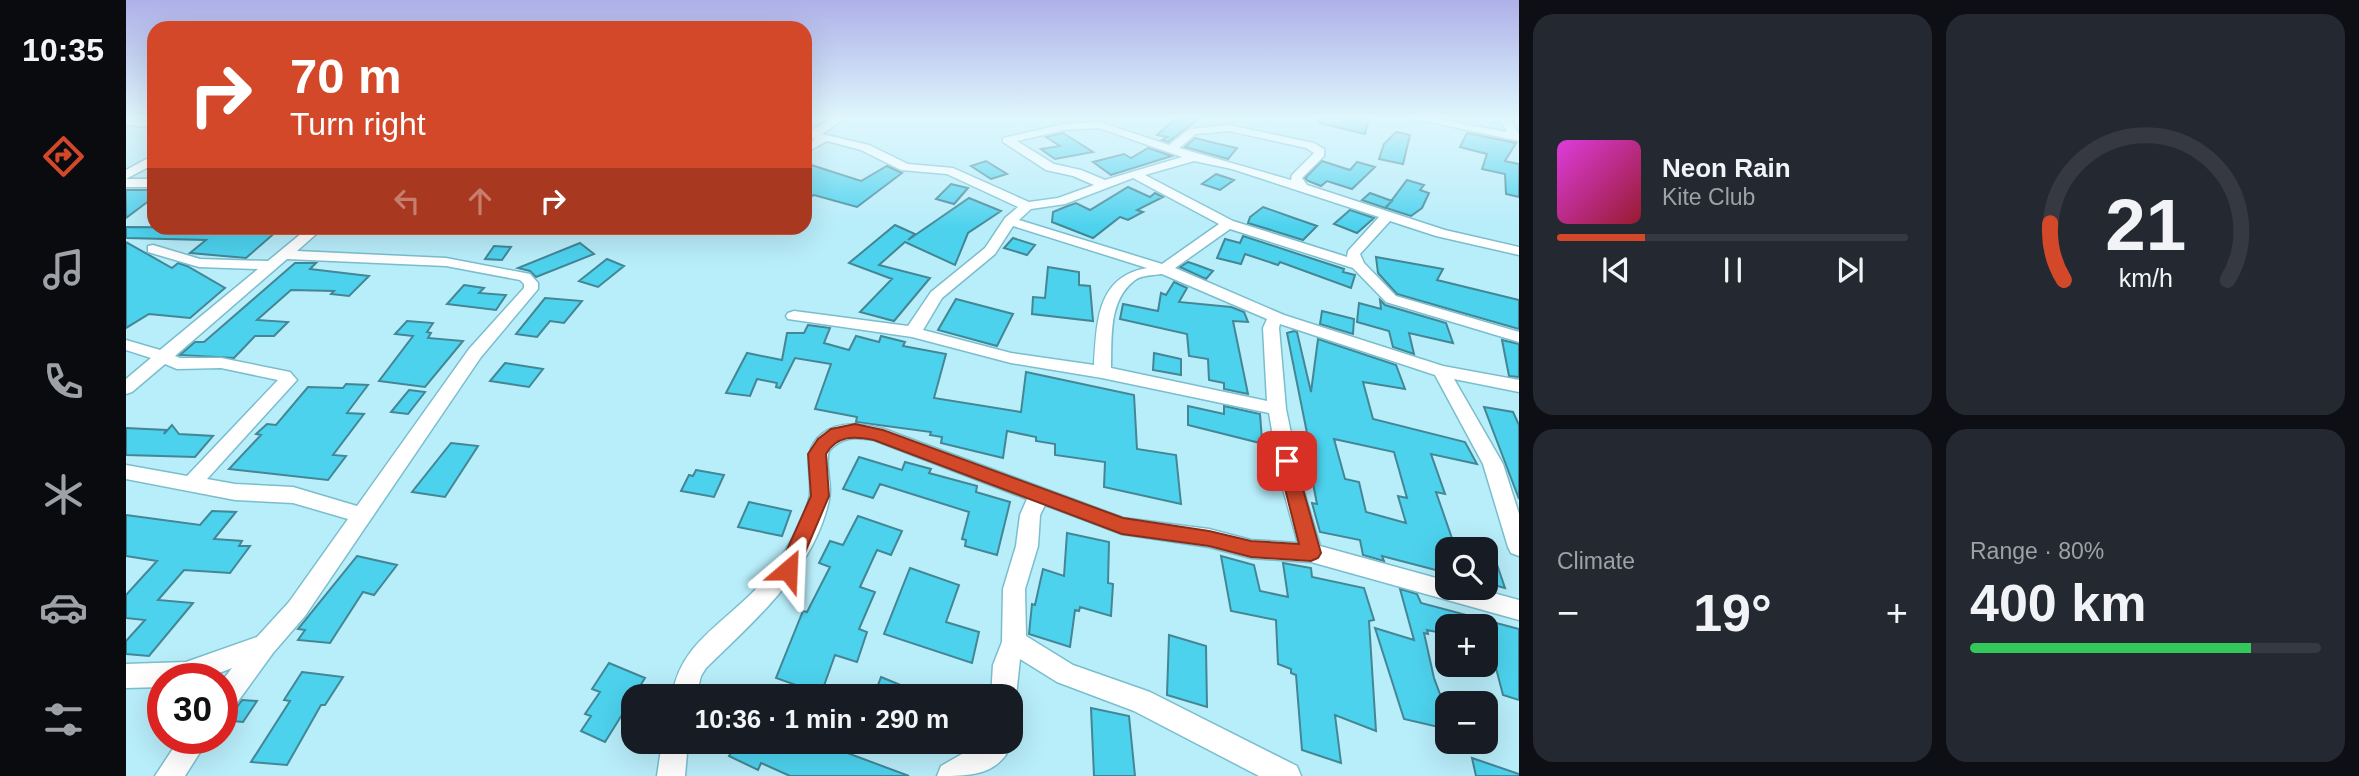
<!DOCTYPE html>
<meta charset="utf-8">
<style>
body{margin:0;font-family:Arial,sans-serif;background:#242831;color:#f1f3f6;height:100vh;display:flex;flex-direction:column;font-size:26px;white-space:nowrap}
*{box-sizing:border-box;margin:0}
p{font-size:23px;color:#9ea1a6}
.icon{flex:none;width:38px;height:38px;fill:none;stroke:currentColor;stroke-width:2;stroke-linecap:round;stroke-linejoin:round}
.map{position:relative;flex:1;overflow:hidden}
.panel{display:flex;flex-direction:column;gap:14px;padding:14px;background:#0d0f14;width:840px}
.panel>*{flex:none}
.top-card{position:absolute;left:21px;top:21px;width:665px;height:214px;border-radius:21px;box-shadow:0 7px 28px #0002;background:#d24829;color:#fff;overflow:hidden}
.fabs{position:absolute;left:1309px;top:537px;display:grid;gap:14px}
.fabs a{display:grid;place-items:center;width:63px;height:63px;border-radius:14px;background:#171b24;box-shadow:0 7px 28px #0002;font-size:35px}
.speed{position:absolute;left:21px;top:663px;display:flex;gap:14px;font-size:35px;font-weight:700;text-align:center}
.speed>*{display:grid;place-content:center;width:91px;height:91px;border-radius:50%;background:#171b24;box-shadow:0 7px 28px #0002;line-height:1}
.speed .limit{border:10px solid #d22;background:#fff;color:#111}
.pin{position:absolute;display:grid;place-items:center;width:60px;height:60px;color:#fff;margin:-30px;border-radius:14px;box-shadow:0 4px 10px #0006}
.me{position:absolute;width:77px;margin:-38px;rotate:26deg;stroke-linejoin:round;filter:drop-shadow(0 0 5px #0008)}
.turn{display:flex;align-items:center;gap:24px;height:147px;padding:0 28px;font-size:32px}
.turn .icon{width:91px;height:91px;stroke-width:2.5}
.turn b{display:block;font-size:49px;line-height:60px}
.lanes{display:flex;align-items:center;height:66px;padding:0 28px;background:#0003;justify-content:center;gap:35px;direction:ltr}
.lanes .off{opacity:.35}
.big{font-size:52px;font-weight:700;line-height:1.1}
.panel .widget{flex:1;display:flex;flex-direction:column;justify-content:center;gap:10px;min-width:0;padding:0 24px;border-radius:21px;background:#242831}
.panel .dial{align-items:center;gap:0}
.dial svg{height:182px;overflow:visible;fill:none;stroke:#363941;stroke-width:7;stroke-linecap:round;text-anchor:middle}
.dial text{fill:#f1f3f6;stroke:none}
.song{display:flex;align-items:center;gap:21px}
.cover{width:84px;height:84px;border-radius:10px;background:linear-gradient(135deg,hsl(300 70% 55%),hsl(350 70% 35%))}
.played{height:7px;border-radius:4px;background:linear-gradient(90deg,#d24829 25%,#363941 25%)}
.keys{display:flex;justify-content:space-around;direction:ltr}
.heat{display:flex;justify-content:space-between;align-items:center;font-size:38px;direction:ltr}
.charge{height:10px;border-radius:5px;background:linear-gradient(90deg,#34c759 80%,#363941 0)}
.panel .tiles{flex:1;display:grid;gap:14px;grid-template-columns:repeat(2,1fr)}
.trip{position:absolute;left:495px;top:684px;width:402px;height:70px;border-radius:21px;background:#171b24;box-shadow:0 7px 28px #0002;font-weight:700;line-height:70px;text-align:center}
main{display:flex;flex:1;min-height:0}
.menu{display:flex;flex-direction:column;width:126px;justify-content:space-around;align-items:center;background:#090b0e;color:#9ea1a6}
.menu .icon{width:49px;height:49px}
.menu .on{color:#d24829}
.menu b{font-size:32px;color:#f1f3f6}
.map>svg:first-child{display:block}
.building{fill:#4dd2ee;stroke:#438695;stroke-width:2;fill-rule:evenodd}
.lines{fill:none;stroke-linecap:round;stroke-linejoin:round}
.minor-casing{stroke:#7abece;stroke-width:3}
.minor{fill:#fff;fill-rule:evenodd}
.route{fill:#d24829;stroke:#882f1b;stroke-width:2}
</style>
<main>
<nav class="menu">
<b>10:35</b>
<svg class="icon on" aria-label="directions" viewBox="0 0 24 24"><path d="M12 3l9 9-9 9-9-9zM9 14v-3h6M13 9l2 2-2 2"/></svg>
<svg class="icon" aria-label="music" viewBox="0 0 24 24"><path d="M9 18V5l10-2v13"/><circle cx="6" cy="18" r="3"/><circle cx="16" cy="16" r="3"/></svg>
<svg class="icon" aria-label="phone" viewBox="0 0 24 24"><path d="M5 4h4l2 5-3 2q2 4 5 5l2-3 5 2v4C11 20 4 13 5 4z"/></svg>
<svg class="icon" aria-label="climate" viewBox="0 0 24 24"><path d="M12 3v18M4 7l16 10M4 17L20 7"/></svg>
<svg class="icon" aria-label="car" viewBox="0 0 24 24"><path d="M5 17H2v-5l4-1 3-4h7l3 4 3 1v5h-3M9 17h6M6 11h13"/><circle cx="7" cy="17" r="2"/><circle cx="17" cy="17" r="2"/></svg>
<svg class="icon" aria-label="filters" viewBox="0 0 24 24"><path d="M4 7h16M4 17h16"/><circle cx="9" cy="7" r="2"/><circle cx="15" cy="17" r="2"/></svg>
</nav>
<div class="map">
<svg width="1393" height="776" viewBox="0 0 1393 776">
<rect width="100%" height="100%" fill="#b8edfa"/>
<path class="building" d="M1050,118H1074L1042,142L1036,140L1041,137L1031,135Z
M1194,118H1243L1239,134L1193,123Z
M1270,132L1284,135L1277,164L1253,159L1258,144Z
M937,133L967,152L929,159L915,149L934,146L920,137Z
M1341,133L1390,143L1379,161L1393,164V197L1380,194L1379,174L1356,169L1361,154L1334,147Z
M1069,138L1093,144L1111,148L1102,159L1059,147Z
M1022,148L1046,156L985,175L967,162L998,154L1005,158Z
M860,161L881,174L865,179L845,166Z
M1196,161L1224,170L1231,162L1249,167L1226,189L1201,181L1195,186L1182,181L1179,178Z
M679,163L735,181L761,166L776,173L731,207L688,195L679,199Z
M1090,174L1108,180L1094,190L1076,184Z
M1281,180L1298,185L1294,190L1303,193L1296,208L1285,216L1260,208Z
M825,184L842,188L828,204L810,199Z
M1002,187L1024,197L1029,193L1037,197L1011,210L1017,212L1002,220L994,217L967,238L926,222L927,212L939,207L950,203L964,210Z
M0,190H28V197L0,218Z
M1244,193L1266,201L1259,208L1236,200Z
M843,198L875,211L842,233L829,265L779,242L753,265L804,278L768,321L734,312L766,279L723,263L769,225L789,234L782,240Z
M1137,207L1168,218L1191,226L1177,240L1122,223L1124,217Z
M1224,210L1248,218L1231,233L1208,224Z
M0,227L114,228L111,230L151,231L120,258L64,253L80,240L0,238Z
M1117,236L1218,269L1217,272L1229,275L1225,288L1154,262L1152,265L1119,254L1115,264L1091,258L1099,239L1114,243Z
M887,238L909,245L901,255L878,248Z
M0,242L46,268L52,263L61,266L99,288L64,318L23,314L0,328Z
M454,243L468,254L410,277L404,271L392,268Z
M368,246L385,247L376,260L359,259Z
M1250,257L1317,269L1311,280L1393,300V329L1271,294L1252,273Z
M481,259L498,266L472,287L453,281Z
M1062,262L1071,265L1087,271L1080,279L1054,267Z
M169,263H190L184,269L243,276L223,296L205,294L208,291L165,290L131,320L162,322L148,336H129L108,358L54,355L69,342H78Z
M922,267L953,272V285L964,286L967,321L906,314L907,297L919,298Z
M1048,282L1061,288L1053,302L1105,307L1118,312L1122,322L1107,321L1122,394L1098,389V383L1083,380L1082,359L1063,356L1061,334L994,319L997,304L1032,311L1035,293L1040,295Z
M338,285L358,288L353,293L380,295L370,310L321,304Z
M419,298L456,301L438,323L424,321L411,337L390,334Z
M830,299L887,314L871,346L812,330Z
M1254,300L1259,305L1320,323L1327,343L1283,333L1288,354L1267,347L1263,331L1231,322L1233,303L1255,309Z
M1196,311L1228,319L1227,334L1194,324Z
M281,321L307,323L301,332L305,333L302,338L337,341L299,387L253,381L287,336L269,334Z
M682,325L704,328L698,343L723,350L730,336L753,342L755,336L779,342L777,346L820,354L808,398L895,412L900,372L1008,395L1011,449L1050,455L1055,504L978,487L979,462L929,455V444L910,441V437L881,431L877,458L815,443L816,437L804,435L805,432L730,422L731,417L689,409L705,364L669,358L654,388L650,387L651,383L631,379L624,396L600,393L621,353L656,360L661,333H678Z
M1168,331L1171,332L1185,392L1192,339L1270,365L1279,389L1237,382L1247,419L1339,442L1351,464L1305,454L1319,494L1310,492L1330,550H1321V573L1256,556L1258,561L1237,555L1234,540L1194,532L1186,503L1191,504L1179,442L1183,443L1161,333ZM1208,439L1268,452L1281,498L1272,496L1280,523L1240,512L1233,482L1219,479Z
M1376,340L1393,344V377L1383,376Z
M1028,353L1055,359V375L1027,370Z
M379,363L417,369L403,387L364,381Z
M220,384L242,385L221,413L238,414L207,455L220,456L202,480L103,469L135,435L130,434L141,424L150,425L182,387L217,388Z
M283,390L299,392L282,414L265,412Z
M1062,406L1098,414V406L1134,414L1136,440L1134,443L1062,425Z
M1358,407L1387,412L1393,425V499Z
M46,425L53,434L87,436L69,457L0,455V428L40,430L38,434Z
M325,443L352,446L319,497L286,492Z
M733,457L776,470L779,462L805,469L803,473L851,486L850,492L884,502L871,555L839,546L840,540L836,539L843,512L754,484L747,498L717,489Z
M570,470L598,475L588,497L555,491L563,475L567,476Z
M623,502L665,511L656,536L612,527Z
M86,511L110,512L88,539L116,541L113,546H124L104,573L58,570L32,600L67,603L23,656L0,654V641L19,620L0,618V595L31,561L0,556V515L74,525Z
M732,516L776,531L765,555L751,550L734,587L749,592L733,629L741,632L731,662L709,655L695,694L650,678L677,611L681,612L704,567L693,563L704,541L717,545Z
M941,533L983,542L982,583L987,584L985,616L954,607L953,611L949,610L944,647L903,634L906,604L909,605L917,569L938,576Z
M1362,538L1379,588L1360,583Z
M231,556L271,565L248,595L237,592L204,643L172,640L179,630L172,629Z
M1095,556L1128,565L1134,591L1162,597L1157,563L1185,568L1186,577L1238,588L1248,620L1243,621L1250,731L1209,715L1215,763L1176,750L1170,675L1165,673V669L1152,664L1150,620L1105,611Z
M784,568L833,585L820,622L853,632L846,663L758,634Z
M1274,589L1291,594L1295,603L1393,629V700L1377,695L1365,649L1360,648V626H1321V634L1301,630L1302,634L1298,633L1308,678L1321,713V729L1278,719L1249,628L1288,640Z
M1043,635L1080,646L1081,707L1041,695Z
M483,663L519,678L479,742L455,731L465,716L459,714L474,692L466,689Z
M176,672L217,677L199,705H195L161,765L125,762L164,701L158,700Z
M755,677L801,696H748Z
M116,700L131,701L117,722L96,720V716L107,713Z
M965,708L1003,716L1009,776H968Z
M611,742H692L783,776H664L635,763L632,770L603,756Z
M1346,758L1393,774L1392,776H1350Z"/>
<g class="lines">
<g class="minor-casing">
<path id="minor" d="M707,118H720L696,134L743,145L782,164L827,168L903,202L932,198L968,185L947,176L920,170L877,142V138L938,124L974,122L1043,145L1063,129L1103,125L1188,143L1198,149V156L1176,178L1181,185L1319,230L1393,247V255L1310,236L1264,221L1234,254L1238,263L1270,296L1393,332V342L1260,302L1227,268L1104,229L1049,268L1158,315L1317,366L1393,380V392L1328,379L1377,464L1393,514V556L1385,553L1382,547L1357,464L1309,375L1154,324L1153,328L1160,409L1175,482L1194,546L1321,581V588H1349L1393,600V620L1185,562L1125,558L1083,547L996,534L919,505L914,515L912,546L899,589L900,636L947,665L1024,692L1171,766L1175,776H1133L1008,711L931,682L894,659L890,696L886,705V696H865L867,665L876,642L877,589L890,546L894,515L901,499L748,440C729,437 716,436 703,451C698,467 707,483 703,500C688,570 629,620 580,668L575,676L570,696H546C554,645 594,626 629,590C649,569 664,546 676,519C679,511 683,503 684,494C686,472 675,451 696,434C713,420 738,424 758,429L997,518L1083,529L1125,540L1172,543L1155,482L1143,413L976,378L885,363L786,337L662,319L660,316L662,313L668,311L782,326L805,292L859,248L879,218L892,207L821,174L775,170L735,150L701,141L679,153V145L689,139L679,136V130L684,131ZM973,128L1056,157L979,180L955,170L928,164L891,141L938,130ZM1103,131L1180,148L1188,153L1166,175L1165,180L1053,148L1070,134ZM1068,161L1106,169L1253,217L1222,251L1221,257L1107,221L1019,175ZM1007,178L1093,224L1036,264L893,220L905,209L939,204ZM887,226L1021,268C970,277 971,323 968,365L885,353L797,330L816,298L869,254ZM1036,274L1141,319L1137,328L1141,401L985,368C986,338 982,300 1009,280C1016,275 1029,275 1036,274Z
M1285,118H1306L1381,132L1373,118H1383L1393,134V141Z
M0,119L28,121V127L0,125Z
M28,155V164L0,179V170Z
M0,179H28V187H0Z
M182,228H197L171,251L320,258L404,274L412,283V289L355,357L179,616L147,653L105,711L96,714V681L106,668L78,679H37V687L0,688V664L60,662L131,637L163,602L222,519L167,503L109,500L0,479V465L61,476L152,380L95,368L51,369L39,364L6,392L0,394V379L25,358L0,350V340L34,350L132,269L73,267L22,252V246L27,245L74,259L142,261ZM161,259L320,266L394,280L398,284V288L343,349L231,506L167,487L109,484L81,479L171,380L164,372L95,358H54L49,356Z
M54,738H83L59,776H29Z
M886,738L887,742C873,776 845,776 811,776L815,766L857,742H886Z
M536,742H562L559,776H531Z"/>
</g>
<use href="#minor" class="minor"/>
</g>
<linearGradient id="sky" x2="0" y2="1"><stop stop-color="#aeb0e8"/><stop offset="0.52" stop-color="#dff7fd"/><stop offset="1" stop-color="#dff7fd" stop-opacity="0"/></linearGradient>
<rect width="1393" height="227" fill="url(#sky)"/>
<path class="route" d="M729,424L757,430L997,518L1083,531L1125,541L1173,544L1152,461L1161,454L1169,461L1195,553L1192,558L1185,561L1125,557L1083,546L996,534L748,440C728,436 711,435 700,454L703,496L669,576L662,578L655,576L652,570L685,496L682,454L692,439L705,429Z"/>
</svg>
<div class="fabs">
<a><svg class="icon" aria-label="search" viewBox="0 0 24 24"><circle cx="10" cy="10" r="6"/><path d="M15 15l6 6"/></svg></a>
<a>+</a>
<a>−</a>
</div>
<div class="speed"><div class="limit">30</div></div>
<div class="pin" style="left:1161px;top:461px;background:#d93025"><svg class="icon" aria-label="arrive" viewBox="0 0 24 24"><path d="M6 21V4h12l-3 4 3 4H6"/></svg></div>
<svg class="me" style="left:662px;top:570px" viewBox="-20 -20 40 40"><path d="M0-17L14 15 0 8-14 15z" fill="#d24829" stroke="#fff" stroke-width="4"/></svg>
<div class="trip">10:36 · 1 min · 290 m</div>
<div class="top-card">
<div class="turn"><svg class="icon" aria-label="right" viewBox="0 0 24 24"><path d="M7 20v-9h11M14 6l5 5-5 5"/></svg><div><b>70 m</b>Turn right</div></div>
<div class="lanes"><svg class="icon off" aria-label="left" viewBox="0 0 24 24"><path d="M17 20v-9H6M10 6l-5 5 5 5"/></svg><svg class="icon off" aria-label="ahead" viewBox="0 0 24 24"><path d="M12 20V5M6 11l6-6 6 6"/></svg><svg class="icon" aria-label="right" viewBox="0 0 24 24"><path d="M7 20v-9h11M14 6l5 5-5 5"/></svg></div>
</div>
</div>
<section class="panel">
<div class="tiles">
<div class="widget">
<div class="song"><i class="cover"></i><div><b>Neon Rain</b><p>Kite Club</p></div></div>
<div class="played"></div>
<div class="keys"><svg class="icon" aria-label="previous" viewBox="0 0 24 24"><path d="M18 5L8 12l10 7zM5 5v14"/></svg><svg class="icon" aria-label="pause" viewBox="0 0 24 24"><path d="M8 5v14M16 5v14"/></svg><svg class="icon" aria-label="next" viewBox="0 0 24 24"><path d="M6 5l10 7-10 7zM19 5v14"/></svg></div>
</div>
<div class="widget dial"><svg viewBox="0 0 100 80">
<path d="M14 69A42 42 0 1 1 86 69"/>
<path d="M14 69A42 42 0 0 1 8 44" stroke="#d24829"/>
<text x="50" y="56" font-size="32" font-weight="700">21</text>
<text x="50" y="72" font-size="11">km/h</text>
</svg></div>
<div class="widget"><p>Climate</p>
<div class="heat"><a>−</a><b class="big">19°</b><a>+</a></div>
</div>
<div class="widget"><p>Range · 80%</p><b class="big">400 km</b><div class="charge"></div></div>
</div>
</section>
</main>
